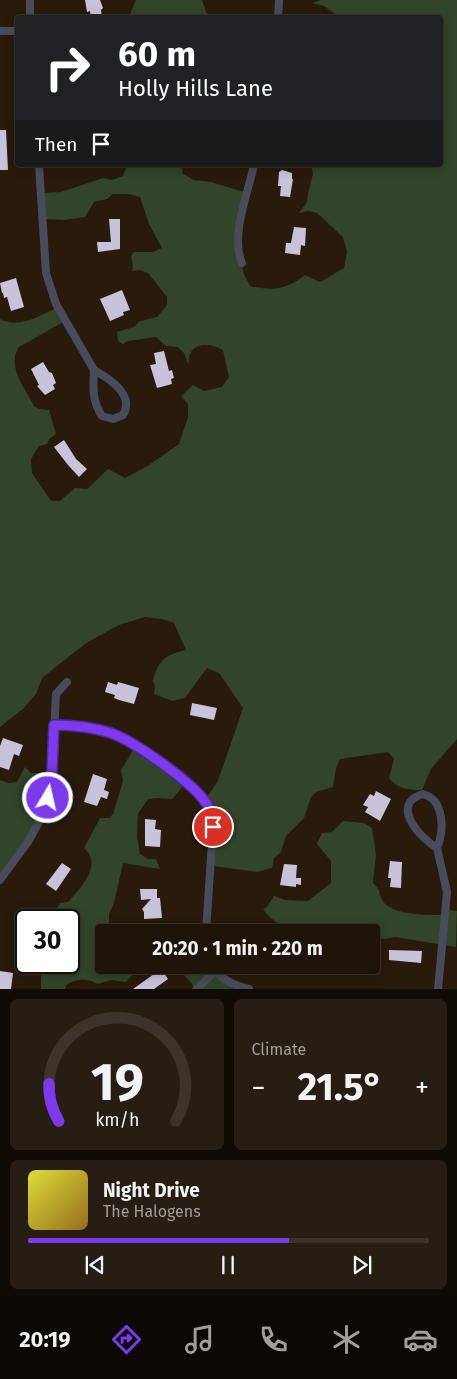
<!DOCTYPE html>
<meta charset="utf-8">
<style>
body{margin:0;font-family:"Fira Sans",sans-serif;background:#271d12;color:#f1f3f6;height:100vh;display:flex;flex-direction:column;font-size:19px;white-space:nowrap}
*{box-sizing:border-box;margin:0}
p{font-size:16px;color:#a19e9c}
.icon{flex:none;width:28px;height:28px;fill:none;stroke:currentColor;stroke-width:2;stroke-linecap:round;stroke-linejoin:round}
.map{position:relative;height:989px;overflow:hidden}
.sheet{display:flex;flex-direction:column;gap:10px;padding:10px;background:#110b05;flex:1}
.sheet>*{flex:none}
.guide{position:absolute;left:15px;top:15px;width:428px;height:152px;border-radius:5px;box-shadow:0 2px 12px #0003,0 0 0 1px #3c332a;background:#202124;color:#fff;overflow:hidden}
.speed{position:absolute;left:15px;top:909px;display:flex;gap:10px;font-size:25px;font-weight:700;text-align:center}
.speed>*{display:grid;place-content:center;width:65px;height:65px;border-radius:50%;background:#1f1409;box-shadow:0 2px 12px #0003,0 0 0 1px #3c332a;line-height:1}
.speed .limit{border:2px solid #111;border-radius:8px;background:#fff;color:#111}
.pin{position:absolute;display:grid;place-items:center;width:42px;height:42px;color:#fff;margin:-21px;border:2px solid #fff;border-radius:50%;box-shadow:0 1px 5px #0007}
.me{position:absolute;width:55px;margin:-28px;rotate:9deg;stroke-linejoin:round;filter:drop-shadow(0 0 4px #0008)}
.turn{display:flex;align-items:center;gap:18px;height:105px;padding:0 20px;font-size:22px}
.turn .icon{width:65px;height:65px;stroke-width:2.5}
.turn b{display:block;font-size:35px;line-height:42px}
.then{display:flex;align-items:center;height:48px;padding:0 20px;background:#0003;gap:10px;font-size:19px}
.big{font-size:38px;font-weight:700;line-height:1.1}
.sheet .tile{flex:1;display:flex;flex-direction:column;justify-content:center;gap:8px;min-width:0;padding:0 18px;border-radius:8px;background:#271d12}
.sheet .dial{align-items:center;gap:0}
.dial svg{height:130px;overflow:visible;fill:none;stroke:#3c332a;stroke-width:7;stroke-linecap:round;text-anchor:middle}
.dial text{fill:#f1f3f6;stroke:none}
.song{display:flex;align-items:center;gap:15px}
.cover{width:60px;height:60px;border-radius:8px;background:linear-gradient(135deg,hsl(60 70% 55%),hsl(40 70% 35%))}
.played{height:5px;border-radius:2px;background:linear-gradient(90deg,#7c3aed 65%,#3c332a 65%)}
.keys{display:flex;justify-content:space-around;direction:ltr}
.heat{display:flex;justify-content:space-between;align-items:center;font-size:28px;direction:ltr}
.sheet .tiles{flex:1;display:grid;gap:10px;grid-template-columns:1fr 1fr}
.tile:last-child{grid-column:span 2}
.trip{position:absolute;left:95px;top:924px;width:285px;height:50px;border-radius:5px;background:#1f1409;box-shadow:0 2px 12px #0003,0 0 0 1px #3c332a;font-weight:700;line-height:50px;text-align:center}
.tabs{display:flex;height:80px;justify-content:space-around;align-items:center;background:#0c0804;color:#a19e9c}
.tabs .icon{width:35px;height:35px}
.tabs .current{color:#7c3aed}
.tabs b{font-size:22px;color:#f1f3f6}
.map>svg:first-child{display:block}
.green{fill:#32442a}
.building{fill:#c8c3db}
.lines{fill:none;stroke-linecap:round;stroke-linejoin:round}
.minor{stroke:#484b5b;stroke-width:8}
.route-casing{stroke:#51269a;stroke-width:12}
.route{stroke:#7c3aed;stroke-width:9}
</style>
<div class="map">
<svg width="457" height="989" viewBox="0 0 457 989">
<rect width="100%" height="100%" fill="#291a0c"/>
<path class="green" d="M136,0H202L206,12L212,17H129Z
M321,0H457V739L431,769L422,790C412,791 395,788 389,778L394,759L388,752L340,759L336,768L333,787L316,792L311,797L304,818L286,836L281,852L274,858L272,868L257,872L213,866L214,832L205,800L218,781L243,708L219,673L207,668L185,698L172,701L154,694L155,686L153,681C157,661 167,654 186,650L174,623L162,619L145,617L119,625L86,643L42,678L36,694L24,708L0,727V319C19,329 40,316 58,307L65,321L19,347C6,366 25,388 34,406L39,409L49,410L56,434L49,439L47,444L39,446L31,459L32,473L51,501H60L75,488L87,489L108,469L125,478L149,465L179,444L188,417V404L181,396L193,385L204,391L222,387L229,377L223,350C207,341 186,343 189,366L184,353L178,347L166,346L156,337L128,341L123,344L118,341L117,332L134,327L140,321L157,317L167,305V297L148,273L140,270L132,271L133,266L131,256L134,252H153L162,248L149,224L140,197L129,194H113L107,199L94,202L85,217L64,220L43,219V193L61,192L103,178L112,180L123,176L127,165H181L183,174L194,180L211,182L244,192L236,244L244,274L250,286C273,291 286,290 305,275L320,282L344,268L347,252L343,237L317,213L308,211L299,213L307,202L308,193L313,174L311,165H440V18L339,17L324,6L312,3Z
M135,747L186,783L172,799L158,798L148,799L138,814L137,837L140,854L148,859H156L160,869L123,863L114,903L109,914V925L113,930L168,929L173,927L175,924H206L207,932H104V965H145L133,974L126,982L111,980L98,984C86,978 79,979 67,984L65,989H41V963L69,962V920H50L60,903L68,902C81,887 103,865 84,848L100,818H109L113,814L123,781L121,770Z
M25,767L31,773H49L42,818L0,881V780L9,783L17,782Z
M343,821L364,823L372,828L376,855L373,883C382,892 378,892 382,900C391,916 429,915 445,915L448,910L457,911L456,947L395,937L385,939L371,937V932C336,932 286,942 263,909L267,907L274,896L285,900L308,901L331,883V861L317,844L322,833L332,832Z
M175,965H212L240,989H192L193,985Z"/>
<path class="building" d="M85,0H100L103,8L101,10L102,18H91L90,11L87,12Z
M0,130H6L8,170H0Z
M282,170L292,173V179H293L290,197L280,196L281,186H278L279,172Z
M109,219H120V249L98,252L97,242H111Z
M294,227L306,228L305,246L301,245L300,255L285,253L286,243H291Z
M16,278L24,307L11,311L7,297L4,298L3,293H2L0,283Z
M122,290L130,310L123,312L124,315L110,321L100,299Z
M164,351L169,371L172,370L174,378L171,379L172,384L157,388L150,365L156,364L154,353Z
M43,362L49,372L52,373L56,383L53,385L55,389L45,395L37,386L39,385L31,369Z
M64,440L76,459L87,469L79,477L68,465L54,447Z
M108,682L117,685L118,682L139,688L134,704L119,700L114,698L115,695L105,692Z
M192,703L217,708L214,720L190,715Z
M3,738L23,745L19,756L14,754L9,770L0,767V746Z
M93,774L107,779L104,790L109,792L107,799L101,797L97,806L84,802Z
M376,791L391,799L380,821L365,812L368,807L363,805L370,794L374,796Z
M145,819L156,820L155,829L161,830L160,847L145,846Z
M390,861L402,862L401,888L390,887L391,878H388Z
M62,863L71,869L56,891L46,884Z
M284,864L297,865L296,878H301V885L296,884V887L280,885Z
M140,889H157V898H160L162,918L144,919V912L142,909L151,899L141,900Z
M389,950L422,951L421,963L389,960Z
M161,969L168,979L154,989H133Z
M0,971L13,973L11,989H0Z"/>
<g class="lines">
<path class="minor" d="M30,18V0
M278,18L279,0
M0,31H18
M39,165L46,273L56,304L94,370
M242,263C230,236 248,193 254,165
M94,370C110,379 135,395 123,415L113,419L102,416C92,401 93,388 94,370Z
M54,725H77L112,733L123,738L159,761L184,781L202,798L209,808L213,827L206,932
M423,794C445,800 444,831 437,848C420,838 389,804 423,794Z
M437,848L447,892L438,989
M0,880L28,842L40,820L47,798L52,772L56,694L67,682
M211,965C220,979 233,985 249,989
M197,989L215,971"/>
</g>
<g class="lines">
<g class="route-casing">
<path id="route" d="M48,798L52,772L54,725C73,725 92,727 111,733C135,742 198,785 209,808C211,813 212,821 213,827"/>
</g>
<use href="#route" class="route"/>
</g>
</svg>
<div class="speed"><div class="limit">30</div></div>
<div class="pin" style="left:213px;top:827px;background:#d93025"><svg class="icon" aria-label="arrive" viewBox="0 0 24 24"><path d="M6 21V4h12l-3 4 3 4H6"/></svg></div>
<svg class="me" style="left:48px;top:798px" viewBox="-20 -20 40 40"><circle r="17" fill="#7c3aed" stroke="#fff" stroke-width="3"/><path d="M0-11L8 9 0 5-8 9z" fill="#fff"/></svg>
<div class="trip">20:20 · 1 min · 220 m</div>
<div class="guide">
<div class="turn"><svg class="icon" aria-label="right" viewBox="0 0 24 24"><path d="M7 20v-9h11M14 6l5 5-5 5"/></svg><div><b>60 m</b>Holly Hills Lane</div></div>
<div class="then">Then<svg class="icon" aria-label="arrive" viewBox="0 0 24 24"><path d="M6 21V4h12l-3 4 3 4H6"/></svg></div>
</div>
</div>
<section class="sheet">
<div class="tiles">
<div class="tile dial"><svg viewBox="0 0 100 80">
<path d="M14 69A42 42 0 1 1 86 69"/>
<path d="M14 69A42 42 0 0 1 8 46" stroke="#7c3aed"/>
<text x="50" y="56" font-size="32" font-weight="700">19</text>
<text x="50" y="72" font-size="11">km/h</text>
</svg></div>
<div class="tile"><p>Climate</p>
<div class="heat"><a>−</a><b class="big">21.5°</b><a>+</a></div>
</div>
<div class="tile">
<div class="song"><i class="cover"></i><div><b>Night Drive</b><p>The Halogens</p></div></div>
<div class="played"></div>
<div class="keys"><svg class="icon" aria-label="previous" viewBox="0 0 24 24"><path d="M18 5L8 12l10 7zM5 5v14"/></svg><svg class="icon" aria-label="pause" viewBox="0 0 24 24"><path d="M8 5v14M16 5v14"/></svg><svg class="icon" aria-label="next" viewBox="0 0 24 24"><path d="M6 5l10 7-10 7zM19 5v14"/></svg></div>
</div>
</div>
</section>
<nav class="tabs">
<b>20:19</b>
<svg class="icon current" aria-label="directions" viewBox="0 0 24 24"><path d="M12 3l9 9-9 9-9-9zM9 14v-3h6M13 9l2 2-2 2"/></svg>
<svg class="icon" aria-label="music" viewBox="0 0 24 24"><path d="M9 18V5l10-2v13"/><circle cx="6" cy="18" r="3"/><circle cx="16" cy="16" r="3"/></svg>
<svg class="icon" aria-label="phone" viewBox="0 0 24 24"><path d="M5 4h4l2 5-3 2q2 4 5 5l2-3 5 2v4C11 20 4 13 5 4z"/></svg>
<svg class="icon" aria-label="climate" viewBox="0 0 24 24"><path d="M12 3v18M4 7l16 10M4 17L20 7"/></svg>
<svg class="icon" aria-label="car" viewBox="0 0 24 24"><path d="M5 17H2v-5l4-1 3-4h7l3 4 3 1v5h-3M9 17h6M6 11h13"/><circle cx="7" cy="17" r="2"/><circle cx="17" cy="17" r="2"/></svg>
</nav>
